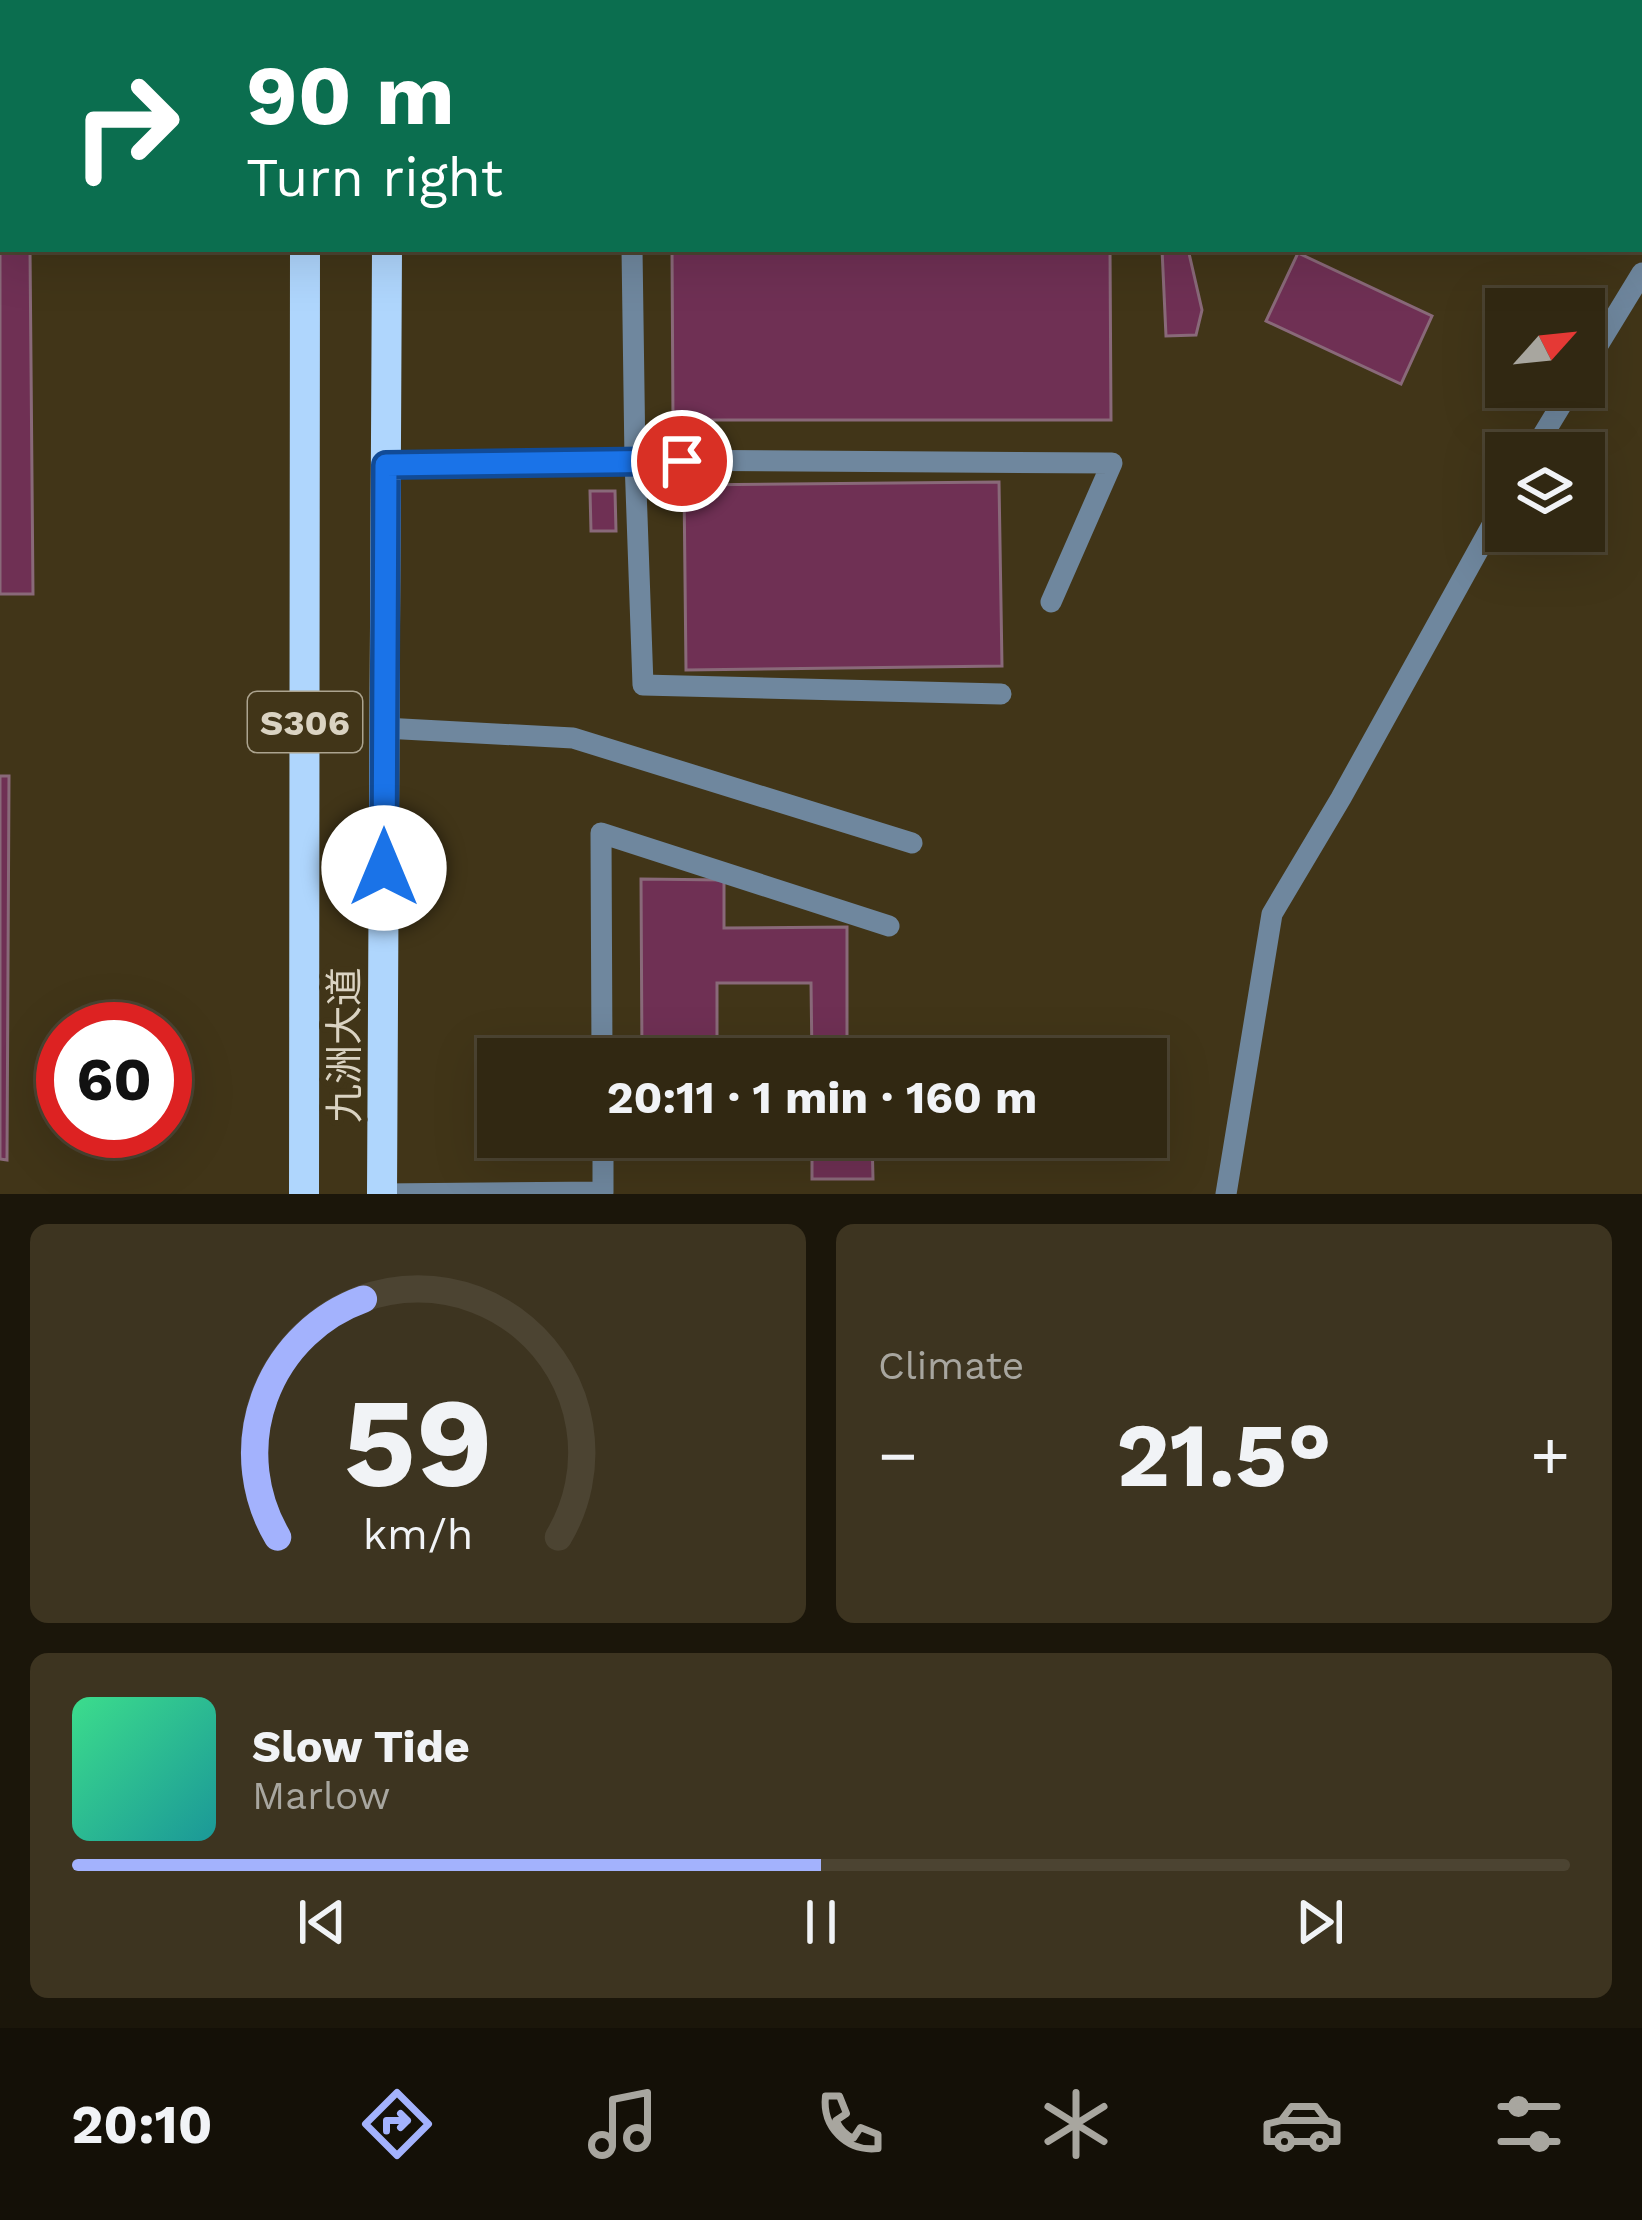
<!DOCTYPE html>
<meta charset="utf-8">
<style>
body{margin:0;font-family:"Work Sans","Noto Sans SC",sans-serif;background:#3d3420;color:#f1f3f6;height:100vh;display:flex;flex-direction:column;font-size:45px;white-space:nowrap}
*{box-sizing:border-box;margin:0}
p{font-size:39px;color:#a8a69f}
.icon{flex:none;width:66px;height:66px;fill:none;stroke:currentColor;stroke-width:2;stroke-linecap:round;stroke-linejoin:round}
.map{position:relative;height:1194px;overflow:hidden}
.drawer{display:flex;flex-direction:column;gap:30px;padding:30px;background:#1b160a;flex:1}
.drawer>*{flex:none}
.hud{position:absolute;left:0px;top:0px;width:1644px;height:252px;box-shadow:0 12px 48px #0002,0 0 0 3px #4c4432;background:#0b6e4f;color:#fff;overflow:hidden}
.needle{width:78px;rotate:63deg}
.buttons{position:absolute;left:1485px;top:288px;display:grid;gap:24px}
.buttons a{display:grid;place-items:center;width:120px;height:120px;border-radius:0px;background:#312812;box-shadow:0 12px 48px #0002,0 0 0 3px #4c4432;font-size:60px}
.speed{position:absolute;left:36px;top:1002px;display:flex;gap:24px;font-size:60px;font-weight:700;text-align:center}
.speed>*{display:grid;place-content:center;width:156px;height:156px;border-radius:50%;background:#312812;box-shadow:0 12px 48px #0002,0 0 0 3px #4c4432;line-height:1}
.speed .limit{border:18px solid #d22;background:#fff;color:#111}
.pin{position:absolute;display:grid;place-items:center;width:102px;height:102px;color:#fff;margin:-51px;border:6px solid #fff;border-radius:50%;box-shadow:0 3px 12px #0007}
.me{position:absolute;width:132px;margin:-66px;rotate:0deg;stroke-linejoin:round;filter:drop-shadow(0 0 9px #0008)}
.turn{display:flex;align-items:center;gap:42px;height:252px;padding:0 48px;font-size:54px}
.turn .icon{width:156px;height:156px;stroke-width:2.5}
.turn b{display:block;font-size:84px;line-height:102px}
.big{font-size:90px;font-weight:700;line-height:1.1}
.drawer .card{flex:1;display:flex;flex-direction:column;justify-content:center;gap:18px;min-width:0;padding:0 42px;border-radius:18px;background:#3d3420}
.drawer .dial{align-items:center;gap:0}
.dial svg{height:312px;overflow:visible;fill:none;stroke:#4c4432;stroke-width:7;stroke-linecap:round;text-anchor:middle}
.dial text{fill:#f1f3f6;stroke:none}
.song{display:flex;align-items:center;gap:36px}
.cover{width:144px;height:144px;border-radius:18px;background:linear-gradient(135deg,hsl(150 70% 55%),hsl(180 70% 35%))}
.played{height:12px;border-radius:6px;background:linear-gradient(90deg,#a3b2fd 50%,#4c4432 50%)}
.keys{display:flex;justify-content:space-around;direction:ltr}
.heat{display:flex;justify-content:space-between;align-items:center;font-size:66px;direction:ltr}
.drawer .tiles{flex:1;display:grid;gap:30px;grid-template-columns:1fr 1fr}
.card:last-child{grid-column:span 2}
.trip{position:absolute;left:477px;top:1038px;width:690px;height:120px;border-radius:0px;background:#312812;box-shadow:0 12px 48px #0002,0 0 0 3px #4c4432;font-weight:700;line-height:120px;text-align:center}
.tab-bar{display:flex;height:192px;justify-content:space-around;align-items:center;background:#141007;color:#a8a69f}
.tab-bar .icon{width:84px;height:84px}
.tab-bar .current{color:#a3b2fd}
.tab-bar b{font-size:54px;color:#f1f3f6}
.map>svg:first-child{display:block}
.building{fill:#6f3054;stroke:#896979;stroke-width:3}
.lines{fill:none;stroke-linecap:round;stroke-linejoin:round}
.minor{stroke:#6f879e;stroke-width:21}
.major{stroke:#afd6fd;stroke-width:30}
.route-casing{stroke:#114b97;stroke-width:30}
.route{stroke:#1a73e8;stroke-width:21}
.labels{text-anchor:middle;stroke-width:12;stroke-linejoin:round;paint-order:stroke}
.shield{fill:#413518;stroke:#aca48f;stroke-width:3}
.shield-label{font-size:36px;font-weight:bold;fill:#dad3c2}
.street-label{font-size:39px;fill:#dad3c2;stroke:#413518}
</style>
<div class="map">
<svg width="1642" height="1194" viewBox="0 0 1642 1194">
<rect width="100%" height="100%" fill="#413518"/>
<path class="building" d="M818,0H1093V3H818Z
M0,210H3V249H30L33,594H0Z
M672,249H1110L1111,420H673Z
M1162,249H1188L1202,310L1196,335L1166,336Z
M1298,253L1432,316L1401,384L1266,321Z
M999,482L1002,666L686,670L684,485Z
M590,491H615L616,531H591Z
M0,776H9L7,1160L0,1159Z
M641,879L724,880V928L847,927V1051H872V1059H812L811,983H717V1059H642Z
M642,1137H718V1154H642Z
M812,1137H872L873,1179H812Z"/>
<g class="lines">
<path class="minor" d="M584,0V3
M0,123H3
M632,249L635,460L643,685L1001,694
M1584,368L1642,273
M1532,453L1572,387
M386,465L635,460L1112,463L1051,602
M384,728L573,738L912,843
M602,1059L601,833L889,926
M382,1194L603,1192V1137
M1226,1194L1272,914L1341,798L1506,500"/>
<path class="major" d="M306,3V0
M388,3V0
M304,1194L305,249
M382,1194L387,249"/>
</g>
<g class="lines">
<g class="route-casing">
<path id="route" d="M384,868L386,465L682,461"/>
</g>
<use href="#route" class="route"/>
</g>
<g class="labels">
<rect class="shield" x="248" y="692" width="114" height="60" rx="9"/>
<g class="shield-label">
<text x="305" y="735">S306</text>
</g>
<g class="street-label">
<text transform="translate(344 1045) rotate(-90)" y="14">九洲大道</text>
</g>
</g>
</svg>
<div class="buttons">
<a><svg class="needle" viewBox="-14 -14 28 28"><path d="M0-13l5 13h-10z" fill="#e53935"/><path d="M0 13l5-13h-10z" fill="#a8a69f"/></svg></a>
<a><svg class="icon" aria-label="layers" viewBox="0 0 24 24"><path d="M12 4l9 5-9 5-9-5zM3 14l9 5 9-5"/></svg></a>
</div>
<div class="speed"><div class="limit">60</div></div>
<div class="pin" style="left:682px;top:461px;background:#d93025"><svg class="icon" aria-label="arrive" viewBox="0 0 24 24"><path d="M6 21V4h12l-3 4 3 4H6"/></svg></div>
<svg class="me" style="left:384px;top:868px" viewBox="-20 -20 40 40"><circle r="19" fill="#fff"/><path d="M0-13L10 11 0 6-10 11z" fill="#1a73e8"/></svg>
<div class="trip">20:11 · 1 min · 160 m</div>
<div class="hud">
<div class="turn"><svg class="icon" aria-label="right" viewBox="0 0 24 24"><path d="M7 20v-9h11M14 6l5 5-5 5"/></svg><div><b>90 m</b>Turn right</div></div>
</div>
</div>
<section class="drawer">
<div class="tiles">
<div class="card dial"><svg viewBox="0 0 100 80">
<path d="M14 69A42 42 0 1 1 86 69"/>
<path d="M14 69A42 42 0 0 1 36 8" stroke="#a3b2fd"/>
<text x="50" y="56" font-size="32" font-weight="700">59</text>
<text x="50" y="72" font-size="11">km/h</text>
</svg></div>
<div class="card"><p>Climate</p>
<div class="heat"><a>−</a><b class="big">21.5°</b><a>+</a></div>
</div>
<div class="card">
<div class="song"><i class="cover"></i><div><b>Slow Tide</b><p>Marlow</p></div></div>
<div class="played"></div>
<div class="keys"><svg class="icon" aria-label="previous" viewBox="0 0 24 24"><path d="M18 5L8 12l10 7zM5 5v14"/></svg><svg class="icon" aria-label="pause" viewBox="0 0 24 24"><path d="M8 5v14M16 5v14"/></svg><svg class="icon" aria-label="next" viewBox="0 0 24 24"><path d="M6 5l10 7-10 7zM19 5v14"/></svg></div>
</div>
</div>
</section>
<nav class="tab-bar">
<b>20:10</b>
<svg class="icon current" aria-label="directions" viewBox="0 0 24 24"><path d="M12 3l9 9-9 9-9-9zM9 14v-3h6M13 9l2 2-2 2"/></svg>
<svg class="icon" aria-label="music" viewBox="0 0 24 24"><path d="M9 18V5l10-2v13"/><circle cx="6" cy="18" r="3"/><circle cx="16" cy="16" r="3"/></svg>
<svg class="icon" aria-label="phone" viewBox="0 0 24 24"><path d="M5 4h4l2 5-3 2q2 4 5 5l2-3 5 2v4C11 20 4 13 5 4z"/></svg>
<svg class="icon" aria-label="climate" viewBox="0 0 24 24"><path d="M12 3v18M4 7l16 10M4 17L20 7"/></svg>
<svg class="icon" aria-label="car" viewBox="0 0 24 24"><path d="M5 17H2v-5l4-1 3-4h7l3 4 3 1v5h-3M9 17h6M6 11h13"/><circle cx="7" cy="17" r="2"/><circle cx="17" cy="17" r="2"/></svg>
<svg class="icon" aria-label="filters" viewBox="0 0 24 24"><path d="M4 7h16M4 17h16"/><circle cx="9" cy="7" r="2"/><circle cx="15" cy="17" r="2"/></svg>
</nav>
